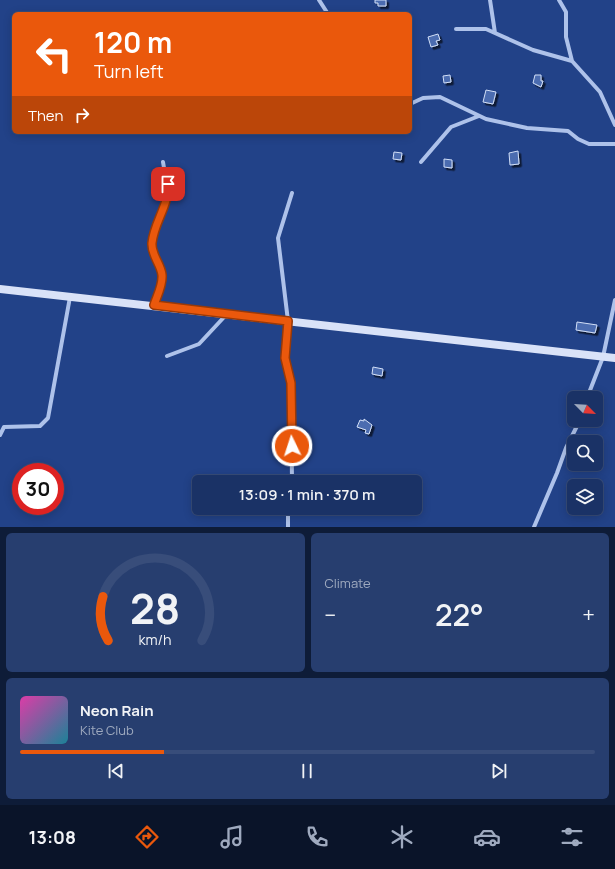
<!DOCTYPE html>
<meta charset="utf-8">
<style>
body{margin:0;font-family:Manrope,sans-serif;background:#273e6f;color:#f1f3f6;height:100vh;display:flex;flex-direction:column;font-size:15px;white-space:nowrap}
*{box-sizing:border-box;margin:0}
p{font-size:13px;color:#9faabf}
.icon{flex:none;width:22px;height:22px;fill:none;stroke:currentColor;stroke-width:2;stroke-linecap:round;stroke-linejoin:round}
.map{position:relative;height:527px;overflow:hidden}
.sheet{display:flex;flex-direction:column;gap:6px;padding:6px;background:#0e1c38;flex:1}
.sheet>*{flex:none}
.top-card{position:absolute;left:12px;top:12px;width:400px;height:122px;border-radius:6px;box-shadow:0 2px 10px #0003,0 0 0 1px #384d7a;background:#ea580c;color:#fff;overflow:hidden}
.needle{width:26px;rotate:114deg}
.fabs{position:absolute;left:567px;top:391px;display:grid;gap:8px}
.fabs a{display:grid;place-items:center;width:36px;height:36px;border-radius:6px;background:#1a3266;box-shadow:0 2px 10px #0003,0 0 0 1px #384d7a;font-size:20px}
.speed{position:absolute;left:12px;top:463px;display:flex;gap:8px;font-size:20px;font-weight:700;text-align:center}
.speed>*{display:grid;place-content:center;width:52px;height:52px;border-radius:50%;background:#1a3266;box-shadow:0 2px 10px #0003,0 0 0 1px #384d7a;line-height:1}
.speed .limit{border:6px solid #d22;background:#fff;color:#111}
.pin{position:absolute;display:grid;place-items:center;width:34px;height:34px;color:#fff;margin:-17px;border-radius:8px;box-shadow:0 2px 6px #0006}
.me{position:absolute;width:44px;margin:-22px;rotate:356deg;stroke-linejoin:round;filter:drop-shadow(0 0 3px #0008)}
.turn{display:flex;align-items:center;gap:14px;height:84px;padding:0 16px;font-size:18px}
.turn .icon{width:52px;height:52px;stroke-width:2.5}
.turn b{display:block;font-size:28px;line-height:34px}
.then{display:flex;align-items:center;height:38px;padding:0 16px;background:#0003;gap:8px;font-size:15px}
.big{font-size:30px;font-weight:600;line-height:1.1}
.sheet .tile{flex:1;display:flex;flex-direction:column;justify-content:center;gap:6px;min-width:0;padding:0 14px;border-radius:6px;background:#273e6f}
.sheet .dial{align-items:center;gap:0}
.dial svg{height:104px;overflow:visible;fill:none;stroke:#384d7a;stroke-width:7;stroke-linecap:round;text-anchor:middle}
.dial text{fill:#f1f3f6;stroke:none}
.song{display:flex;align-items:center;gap:12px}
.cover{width:48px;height:48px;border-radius:6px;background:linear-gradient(135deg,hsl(320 70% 55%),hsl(190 70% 35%))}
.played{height:4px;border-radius:2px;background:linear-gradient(90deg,#ea580c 25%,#384d7a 25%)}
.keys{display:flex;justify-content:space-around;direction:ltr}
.heat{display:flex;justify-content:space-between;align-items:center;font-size:22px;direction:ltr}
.sheet .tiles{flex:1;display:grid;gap:6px;grid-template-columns:1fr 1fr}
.tile:last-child{grid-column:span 2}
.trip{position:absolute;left:192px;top:475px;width:230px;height:40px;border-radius:6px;background:#1a3266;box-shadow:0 2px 10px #0003,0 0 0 1px #384d7a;font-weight:600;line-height:40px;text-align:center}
.tab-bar{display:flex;height:64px;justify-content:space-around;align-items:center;background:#0a1429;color:#9faabf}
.tab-bar .icon{width:28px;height:28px}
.tab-bar .current{color:#ea580c}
.tab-bar b{font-size:18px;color:#f1f3f6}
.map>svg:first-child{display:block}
.building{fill:#4b6cb0;stroke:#d2dff7;filter:url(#shadow)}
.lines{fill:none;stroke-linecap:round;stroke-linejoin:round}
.street{stroke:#aec2ea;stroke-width:4}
.secondary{stroke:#d9e2f8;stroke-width:8}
.route-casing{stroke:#983908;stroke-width:10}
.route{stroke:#ea580c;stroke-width:7}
</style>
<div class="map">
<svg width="615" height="527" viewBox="0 0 615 527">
<defs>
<filter id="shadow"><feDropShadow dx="2.5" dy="2.5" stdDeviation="0" flood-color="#0009"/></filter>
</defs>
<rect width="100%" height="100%" fill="#224288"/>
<path class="building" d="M375,0H386V6H378V3H375Z
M438,34L440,40L436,41L438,45L431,47L428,37Z
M450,75L451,82L444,83L443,76Z
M535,75H541V81H543L541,87L533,83Z
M486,90L496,92L493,104L483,102Z
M518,151L519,164L510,165L509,153Z
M394,152L402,153L401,160L393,159Z
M444,159L452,160V168L444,167Z
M577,322L597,325L595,333L576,330Z
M373,367L383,369L382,376L372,374Z
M364,419L372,425L369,434L365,433L366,430L357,427L360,420L364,421Z"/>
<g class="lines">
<path class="street" d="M319,0L328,14
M490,0L495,33
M559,0L566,12V37L572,61L600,92L615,125
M456,29H486L533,50L572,61
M410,104L423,98L440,97L486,119L527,128L568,131L578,139L589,144H615
M421,162L451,127L479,116
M154,305L162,274L152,250V243L156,225L167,202L168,191L163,162
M167,356L199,344L226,315
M587,398L603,357L615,300
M0,435L4,427L40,426L48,418L70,297
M292,482L291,392L290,376L285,358L288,321L278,238L292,193
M288,508V527
M534,527L557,473L566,448L580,420"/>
<path class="secondary" d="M0,289L615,358"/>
</g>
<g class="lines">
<g class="route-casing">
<path id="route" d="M168,184C169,206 154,222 152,243C151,255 161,264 162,275C163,285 157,296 154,305L288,321L285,358L291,383L292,446"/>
</g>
<use href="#route" class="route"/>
</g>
</svg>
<div class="fabs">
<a><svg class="needle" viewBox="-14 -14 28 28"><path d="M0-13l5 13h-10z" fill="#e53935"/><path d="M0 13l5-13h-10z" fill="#9faabf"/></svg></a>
<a><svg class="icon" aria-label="search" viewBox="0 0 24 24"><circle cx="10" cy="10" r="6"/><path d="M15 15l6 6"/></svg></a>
<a><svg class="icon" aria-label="layers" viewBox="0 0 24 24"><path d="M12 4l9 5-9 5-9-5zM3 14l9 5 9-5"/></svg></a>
</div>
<div class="speed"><div class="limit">30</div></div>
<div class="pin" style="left:168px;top:184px;background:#d93025"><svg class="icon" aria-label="arrive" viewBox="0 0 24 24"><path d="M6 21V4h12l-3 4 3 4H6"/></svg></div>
<svg class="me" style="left:292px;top:446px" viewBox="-20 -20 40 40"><circle r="17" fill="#ea580c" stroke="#fff" stroke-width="3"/><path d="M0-11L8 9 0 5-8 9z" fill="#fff"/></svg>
<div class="trip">13:09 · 1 min · 370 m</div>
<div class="top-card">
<div class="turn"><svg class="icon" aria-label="left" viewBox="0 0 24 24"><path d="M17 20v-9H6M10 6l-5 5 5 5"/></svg><div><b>120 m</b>Turn left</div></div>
<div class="then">Then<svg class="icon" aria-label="right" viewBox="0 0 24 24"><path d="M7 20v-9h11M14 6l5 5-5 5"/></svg></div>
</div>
</div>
<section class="sheet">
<div class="tiles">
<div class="tile dial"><svg viewBox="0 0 100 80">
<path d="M14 69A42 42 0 1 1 86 69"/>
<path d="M14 69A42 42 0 0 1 10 35" stroke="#ea580c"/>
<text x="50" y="56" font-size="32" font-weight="700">28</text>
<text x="50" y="72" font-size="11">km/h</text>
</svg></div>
<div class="tile"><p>Climate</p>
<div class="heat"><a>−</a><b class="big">22°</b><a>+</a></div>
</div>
<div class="tile">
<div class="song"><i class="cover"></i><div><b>Neon Rain</b><p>Kite Club</p></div></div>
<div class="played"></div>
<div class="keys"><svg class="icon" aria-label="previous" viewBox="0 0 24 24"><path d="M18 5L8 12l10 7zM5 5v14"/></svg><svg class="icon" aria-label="pause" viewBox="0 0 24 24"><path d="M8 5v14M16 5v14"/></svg><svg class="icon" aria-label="next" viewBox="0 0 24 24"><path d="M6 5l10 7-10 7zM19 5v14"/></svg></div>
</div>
</div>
</section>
<nav class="tab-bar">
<b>13:08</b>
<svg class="icon current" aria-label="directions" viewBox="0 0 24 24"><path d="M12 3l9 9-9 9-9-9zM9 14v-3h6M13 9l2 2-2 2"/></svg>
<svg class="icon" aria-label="music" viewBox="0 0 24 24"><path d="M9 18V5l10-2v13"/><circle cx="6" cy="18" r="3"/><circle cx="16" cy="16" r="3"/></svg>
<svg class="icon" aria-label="phone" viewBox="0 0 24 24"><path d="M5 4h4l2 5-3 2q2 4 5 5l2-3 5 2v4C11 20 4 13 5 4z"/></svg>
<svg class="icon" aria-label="climate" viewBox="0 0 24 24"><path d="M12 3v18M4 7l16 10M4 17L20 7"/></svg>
<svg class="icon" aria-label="car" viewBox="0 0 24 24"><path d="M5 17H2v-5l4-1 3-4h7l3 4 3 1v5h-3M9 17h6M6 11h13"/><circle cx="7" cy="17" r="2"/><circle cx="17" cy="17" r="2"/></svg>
<svg class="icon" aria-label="filters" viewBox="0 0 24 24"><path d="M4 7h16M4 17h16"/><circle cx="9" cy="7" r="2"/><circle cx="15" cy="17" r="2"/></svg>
</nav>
